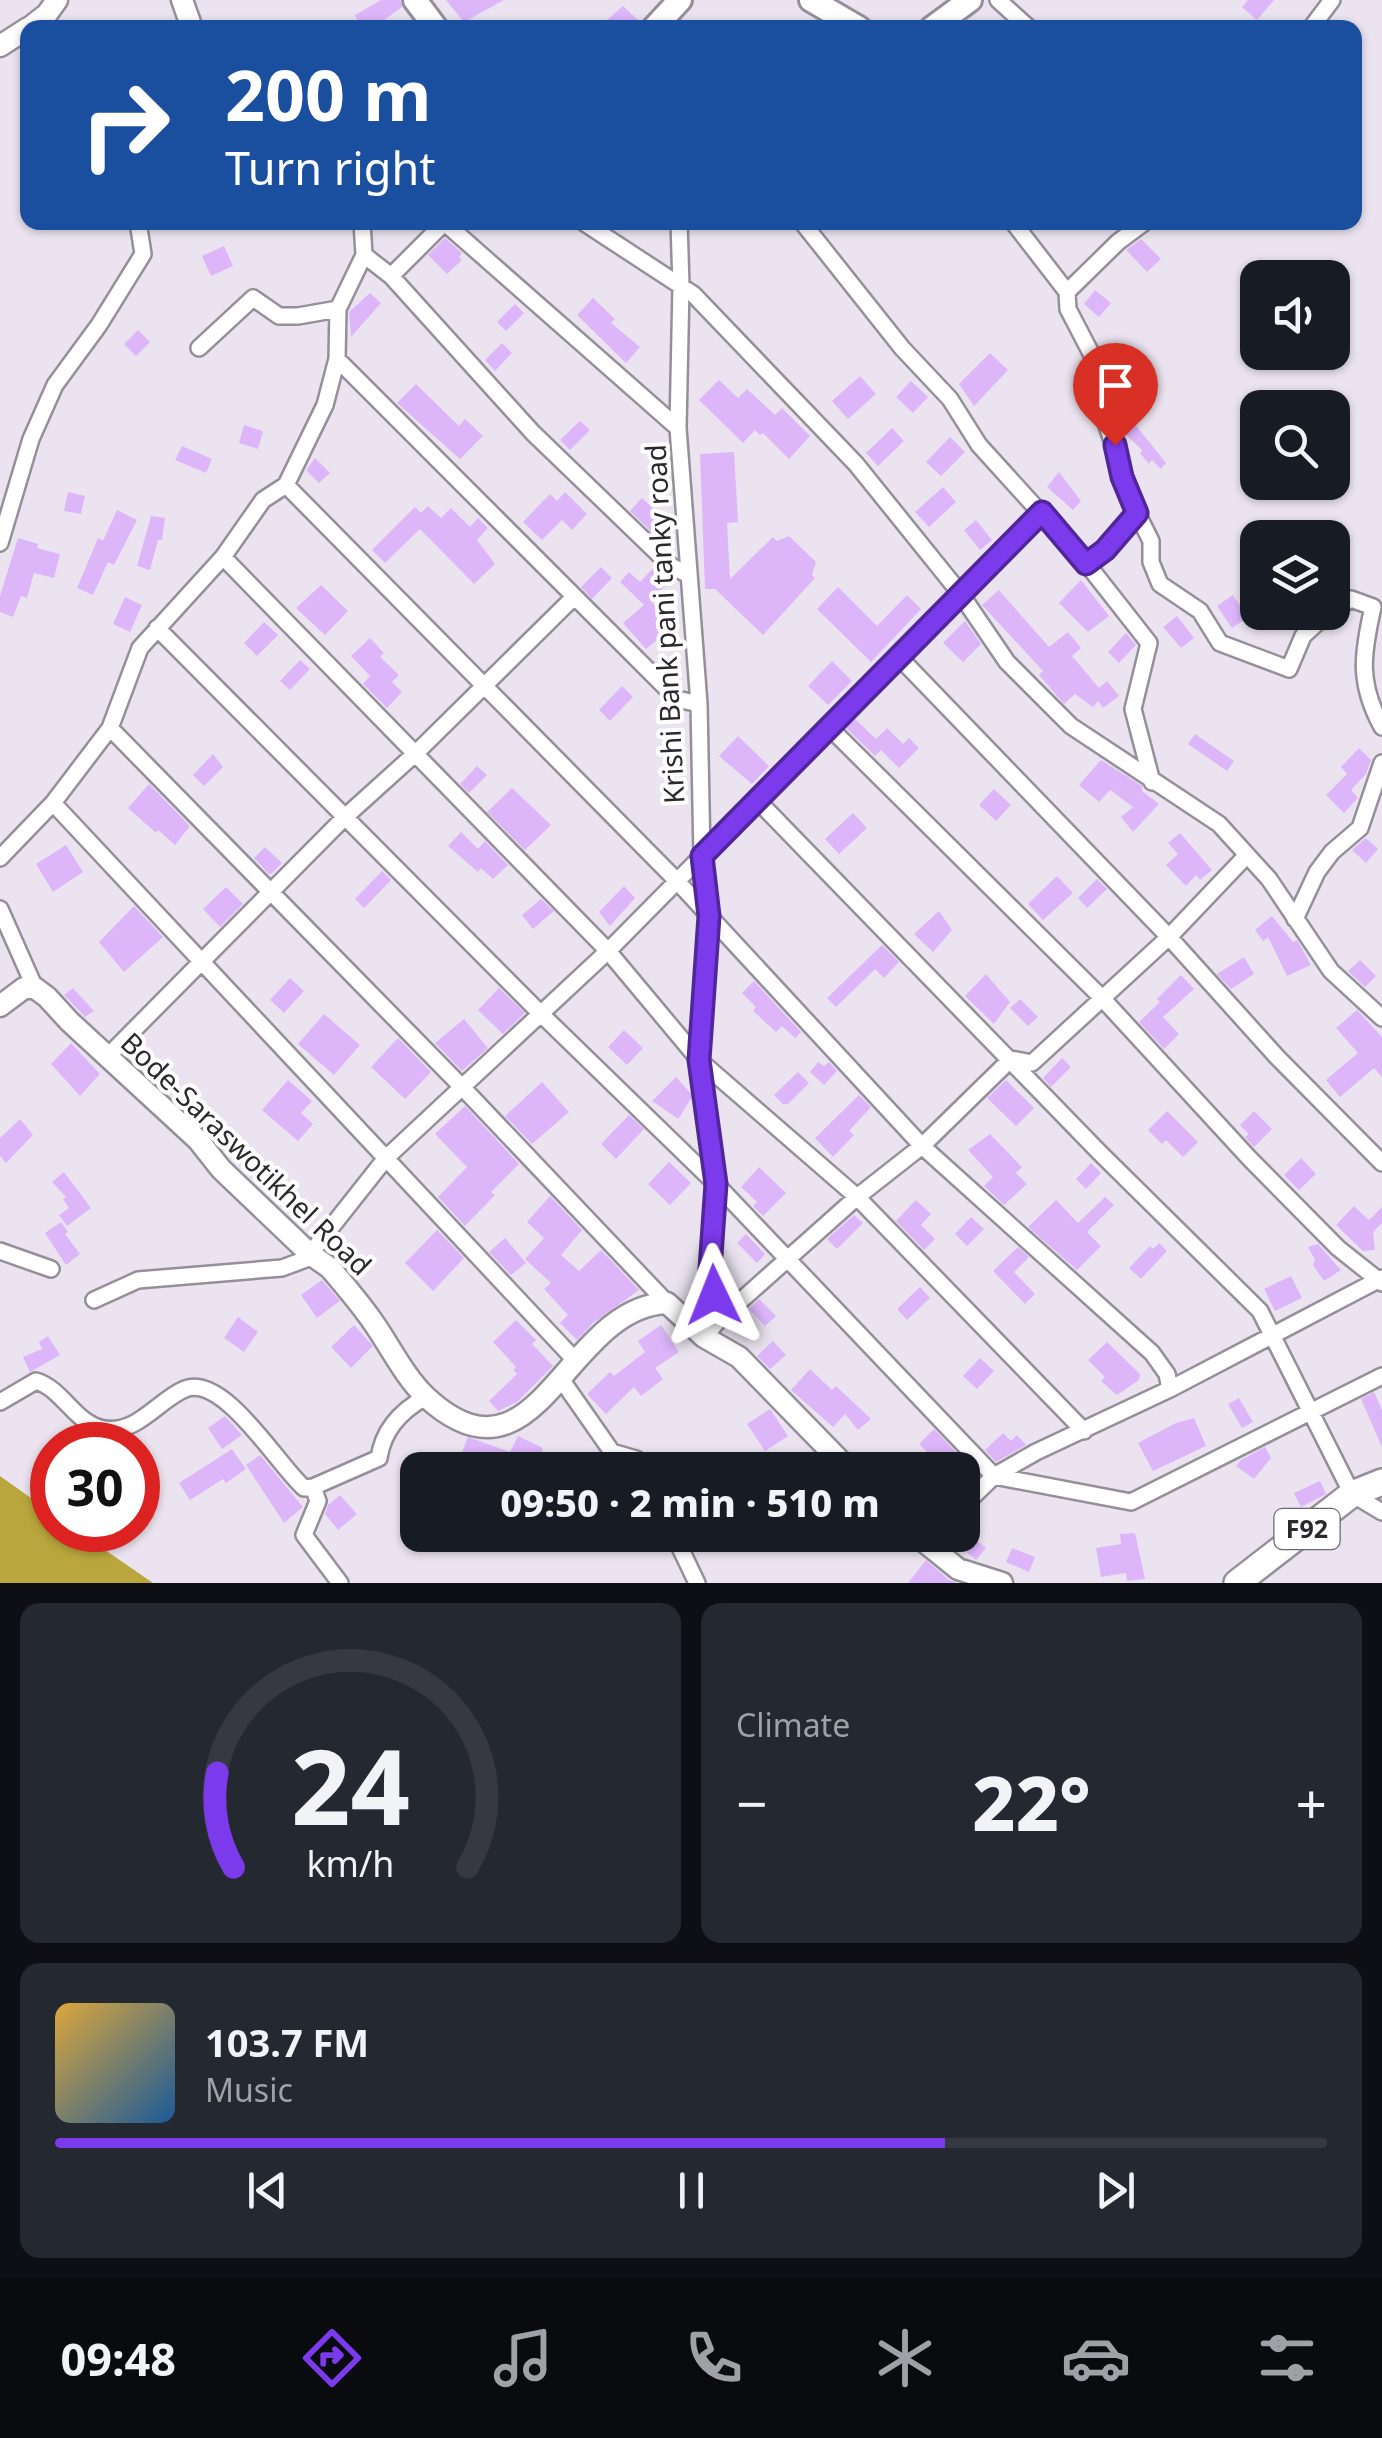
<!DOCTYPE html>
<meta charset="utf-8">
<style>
body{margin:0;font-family:"Noto Sans",sans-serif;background:#242831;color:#f1f3f6;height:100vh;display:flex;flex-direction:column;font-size:38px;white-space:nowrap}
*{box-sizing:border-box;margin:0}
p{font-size:32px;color:#9ea1a6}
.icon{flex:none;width:55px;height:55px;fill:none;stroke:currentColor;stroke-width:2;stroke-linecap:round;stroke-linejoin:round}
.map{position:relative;height:1583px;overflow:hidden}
.sheet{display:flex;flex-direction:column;gap:20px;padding:20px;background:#0d0f14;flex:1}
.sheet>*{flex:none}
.guide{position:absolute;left:20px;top:20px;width:1342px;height:210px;border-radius:20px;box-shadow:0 2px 8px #0004;background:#1a4fa0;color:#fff;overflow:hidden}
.controls{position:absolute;left:1240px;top:260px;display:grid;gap:20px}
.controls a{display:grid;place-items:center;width:110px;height:110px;border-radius:20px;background:#171b24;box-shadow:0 2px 8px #0004;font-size:50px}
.speed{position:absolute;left:30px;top:1422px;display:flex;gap:20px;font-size:50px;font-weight:700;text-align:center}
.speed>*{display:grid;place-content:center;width:130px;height:130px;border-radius:50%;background:#171b24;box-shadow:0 2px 8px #0004;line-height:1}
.speed .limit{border:15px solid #d22;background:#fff;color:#111}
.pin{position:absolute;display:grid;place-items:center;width:85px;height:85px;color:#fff;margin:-102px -42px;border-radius:50% 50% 50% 0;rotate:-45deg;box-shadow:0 0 10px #0007}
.pin .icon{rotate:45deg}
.me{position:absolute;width:110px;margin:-55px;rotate:358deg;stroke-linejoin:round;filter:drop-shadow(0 0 8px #0008)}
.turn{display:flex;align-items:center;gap:35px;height:210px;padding:0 40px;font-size:45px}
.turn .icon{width:130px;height:130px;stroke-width:2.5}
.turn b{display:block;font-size:70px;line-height:85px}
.big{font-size:75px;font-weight:800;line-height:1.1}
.sheet .widget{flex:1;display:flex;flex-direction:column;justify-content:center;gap:15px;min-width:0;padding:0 35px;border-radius:20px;background:#242831}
.sheet .dial{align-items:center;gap:0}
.dial svg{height:260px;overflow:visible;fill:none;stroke:#363941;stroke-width:7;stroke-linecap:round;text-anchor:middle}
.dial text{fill:#f1f3f6;stroke:none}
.song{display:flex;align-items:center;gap:30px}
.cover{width:120px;height:120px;border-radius:15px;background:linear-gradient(135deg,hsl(40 70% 55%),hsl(210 70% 35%))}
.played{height:10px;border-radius:5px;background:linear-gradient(90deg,#7c3aed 70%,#363941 70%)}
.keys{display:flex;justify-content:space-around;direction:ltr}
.heat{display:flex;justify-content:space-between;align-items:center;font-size:55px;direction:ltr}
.sheet .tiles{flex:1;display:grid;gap:20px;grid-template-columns:1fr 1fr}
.widget:last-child{grid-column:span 2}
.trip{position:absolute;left:400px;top:1452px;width:580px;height:100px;border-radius:20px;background:#171b24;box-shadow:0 2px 8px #0004;font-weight:800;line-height:100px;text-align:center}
.tabs{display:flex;height:160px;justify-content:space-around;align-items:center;background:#090b0e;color:#9ea1a6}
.tabs .icon{width:70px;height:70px}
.tabs .on{color:#7c3aed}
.tabs b{font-size:45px;color:#f1f3f6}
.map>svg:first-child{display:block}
.forest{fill:#b9a73d}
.building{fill:#ddb6fa}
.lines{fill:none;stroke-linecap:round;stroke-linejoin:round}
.minor-casing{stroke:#958f9a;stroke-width:20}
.tertiary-casing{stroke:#958f9a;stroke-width:25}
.secondary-casing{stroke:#958f9a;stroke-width:28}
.primary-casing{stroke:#958f9a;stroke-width:30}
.minor{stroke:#fff;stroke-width:15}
.tertiary{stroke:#fff;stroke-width:20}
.secondary{stroke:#fff;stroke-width:22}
.primary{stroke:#fff;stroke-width:25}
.route-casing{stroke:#51269a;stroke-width:25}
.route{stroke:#7c3aed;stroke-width:18}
.labels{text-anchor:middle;stroke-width:8;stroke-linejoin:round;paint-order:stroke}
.shield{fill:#fff;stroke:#6b696c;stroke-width:2.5}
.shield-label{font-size:25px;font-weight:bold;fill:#2b292d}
.street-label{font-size:28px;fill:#2b292d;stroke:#fff}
</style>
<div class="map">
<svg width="1382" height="1583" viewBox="0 0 1382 1583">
<rect width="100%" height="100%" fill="#ebe4f0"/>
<path class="forest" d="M0,1476L52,1513V1530H76L153,1583H0Z"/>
<path class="building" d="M381,0H400L402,7L373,28H362L355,15Z
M446,0H504L464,22Z
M1248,0H1274L1257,20L1242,7Z
M623,6L639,21L633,28H598Z
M445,238L462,253L459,257L462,260L447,274L428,255Z
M1141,239L1161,259L1147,272L1126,250Z
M224,246L233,266L211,276L202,256Z
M1095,290L1111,303L1099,317L1084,304Z
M370,293L381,303L351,337L349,312Z
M593,298L615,319L611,323L640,347L626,363L577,315Z
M515,304L524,313L506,331L497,322Z
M138,330L150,342L136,356L124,344Z
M502,343L512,353L495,371L485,360Z
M990,353L1008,370L974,406L959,384Z
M860,376L876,394L848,419L832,401Z
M719,380L738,398L747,389L775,415L782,408L810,436L789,459L763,433L760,435L755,430L743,443L699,400Z
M911,381L928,397L913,413L896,397Z
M416,384L459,426L465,419L483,436L460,459L397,403Z
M580,421L590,430L570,450L560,440Z
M1134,423L1166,463L1161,469L1152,460L1149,464L1140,453L1142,450L1124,433Z
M244,425L263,431L258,449L239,443Z
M892,428L904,441L878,466L866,453Z
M950,437L965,452L941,476L926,462Z
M182,446L212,459L206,473L175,460Z
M734,452L738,522L727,523L730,579L773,537L777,541L789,536L816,562L812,575L815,578L763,635L715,589H705L700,454Z
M315,458L330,473L319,483L306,470Z
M1059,472L1081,501L1073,510L1047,487Z
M943,487L956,502L929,527L915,512Z
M68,492L85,496L81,514L64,511Z
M565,492L587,514L572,530L562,520L542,540L523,522L550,494L557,501Z
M642,498L668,522V548L630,511Z
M428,506L441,518L451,508L470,527L478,518L488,528L477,540L495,564L474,584L420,529L385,563L372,550L415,507L421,513Z
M117,510L137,520L114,565L108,562L93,595L77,588L98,538L103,541Z
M151,516L165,518L162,540H158L150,570L137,566Z
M976,520L992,540L980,550L964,530Z
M18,538L38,544L37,548L60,554L54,578L34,573L27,598L21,596L13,617L0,612V596Z
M655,566L669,577V583L650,600L673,626L646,649L623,623L644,605L620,582L629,572L640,582Z
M601,567L612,578L592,599L581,587Z
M1081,580L1109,616L1088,632L1059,603Z
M321,585L348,611L325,635L296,608Z
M838,587L877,626L907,595L921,609L871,662L817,609Z
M999,590L1049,647L1068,632L1081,648L1072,656L1099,688L1107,681L1119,696L1103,708L1098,701L1093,707L1075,694L1064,704L1039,675L1043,671L982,605Z
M1233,595L1248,617L1232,628L1217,606Z
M125,597L142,605L130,632L113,624Z
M1177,616L1194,638L1181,648L1163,627Z
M965,621L981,644L963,662L943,643Z
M264,622L278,635L257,656L244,643Z
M1126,633L1136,645L1119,663L1108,652Z
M370,638L384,653L380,657L399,675L392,682L402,692L387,708L363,684L370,676L351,656Z
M300,660L310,669L290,690L280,681Z
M832,661L852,681L828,705L808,686Z
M622,686L633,697L610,721L599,710Z
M854,718L876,739L887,728L903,744L909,738L919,748L899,768L881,750L875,756L845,727Z
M1195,734L1234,761L1227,771L1188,744Z
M738,736L769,766L752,784L719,756Z
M1359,748L1371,760L1366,774L1351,790L1358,798L1344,813L1326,795L1347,774L1341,767Z
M213,754L223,767L204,786L193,775Z
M1101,760L1142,786V791L1159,804L1133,832L1121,817L1133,807L1110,790L1099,802L1079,785Z
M477,766L487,775L469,793L460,784Z
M149,784L190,826L175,845L158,830L156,833L128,808Z
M512,788L551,825L525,850L487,812Z
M994,789L1011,805L996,821L979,805Z
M853,813L867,828L839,854L825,839Z
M461,832L478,849L485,841L508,865L493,879L481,868L478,872L448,846Z
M1180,833L1212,870L1200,880L1196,875L1186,886L1166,865L1178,854L1168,843Z
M1366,838L1378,849L1366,863L1352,850Z
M66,845L83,872L53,892L36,864Z
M265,847L282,863L270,875L254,858Z
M382,871L391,880L364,908L355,899Z
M1057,876L1073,893L1043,920L1028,904Z
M1097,879L1107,889L1087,908L1078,898Z
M624,886L635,898L610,926L599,912Z
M226,887L243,904L220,927L203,909Z
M541,899L554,911L533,929L522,915Z
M134,906L163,937L124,972L99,942Z
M939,911L952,930L933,952L914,934Z
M1272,916L1293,942L1297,940L1311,965L1287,976L1268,937L1263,941L1255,930Z
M882,945L899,962L884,978L875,969L836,1007L827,998Z
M1244,957L1254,974L1231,989L1217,974Z
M1360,960L1376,976L1365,987L1348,971Z
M986,974L1010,1002L994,1024L965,996Z
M1181,975L1194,989L1163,1017L1179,1034L1164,1049L1139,1022L1160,1002L1157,999Z
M290,978L304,991L284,1013L270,1000Z
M754,981L801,1032L795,1038L782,1026L776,1032L753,1011L756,1007L742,993Z
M73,988L94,1011L85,1017L64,995Z
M499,988L525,1013L503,1034L478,1010Z
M1020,999L1038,1017L1028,1026L1010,1008Z
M1357,1010L1382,1037V1077L1374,1068L1340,1097L1326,1080L1358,1053L1336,1028Z
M324,1014L360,1045L334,1075L298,1044Z
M464,1019L488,1048L462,1071L435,1043Z
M624,1030L643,1048L627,1065L608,1047Z
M398,1038L431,1072L405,1099L371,1067Z
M71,1043L100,1074L80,1096L51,1064Z
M1062,1058L1071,1067L1051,1087L1043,1078Z
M818,1062L824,1066L829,1062L837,1071L824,1085L810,1072Z
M798,1072L809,1083L788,1104H783L774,1095Z
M676,1077L693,1096L678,1119L652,1101Z
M288,1080L312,1101L301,1113L313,1124L298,1141L262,1110Z
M1006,1080L1034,1108L1016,1126L987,1098Z
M542,1082L569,1112L532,1144L505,1116Z
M859,1095L871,1107L849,1131L854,1135L833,1157L815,1138Z
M465,1106L519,1164L491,1192L495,1195L465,1226L438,1197L467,1167L435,1134Z
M1167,1111L1198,1142L1183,1157L1166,1140L1162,1144L1148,1130Z
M1254,1111L1272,1129L1254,1147L1245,1137L1249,1134L1240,1125Z
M629,1115L644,1129L616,1159L601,1144Z
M20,1119L33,1135L6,1163L0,1156V1138Z
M990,1134L1022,1167L1016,1173L1027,1184L1004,1205L984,1186L993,1177L968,1150Z
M1301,1158L1316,1174L1299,1190L1284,1175Z
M669,1162L691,1183L670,1205L648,1184Z
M1091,1163L1101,1173L1086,1189L1076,1179Z
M759,1167L786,1193L763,1216L753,1206L757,1202L741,1187Z
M64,1172L91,1208L67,1226L59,1215L69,1208L63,1199L66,1197L52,1182Z
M550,1196L582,1230L561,1255L579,1271L601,1250L639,1290L593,1323L577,1340L560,1323L568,1315L544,1289L551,1283L525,1259L544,1238L527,1222Z
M1105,1197L1114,1205L1087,1232L1101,1246L1077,1270L1028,1227L1056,1200L1078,1223Z
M916,1200L931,1214L921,1225L935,1239L924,1250L896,1221Z
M1354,1206L1369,1220L1382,1207V1223L1373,1232L1375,1250L1363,1251L1336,1225Z
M854,1215L863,1223L837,1249L827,1239Z
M971,1217L984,1229L967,1246L955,1234Z
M61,1222L68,1232L65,1234L80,1254L66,1265L45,1233Z
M437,1230L464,1258L433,1291L405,1263Z
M746,1234L765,1254L757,1263L737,1243Z
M505,1238L526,1263L511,1275L489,1252Z
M1159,1243L1167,1251L1141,1279L1129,1268L1150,1246L1153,1249Z
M1318,1244L1341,1270L1324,1281L1313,1265L1315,1260L1308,1247Z
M1018,1247L1029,1257L1014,1272L1035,1294L1025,1304L993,1271Z
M1291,1276L1302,1298L1275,1311L1264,1289Z
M322,1280L340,1301L317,1318L301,1295Z
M920,1287L930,1298L907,1320L897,1309Z
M759,1299L776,1316L765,1326L749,1309Z
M238,1317L258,1332L244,1352L224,1338Z
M516,1320L536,1340L532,1344L553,1366L517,1402L498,1411L489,1401L517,1374L513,1370L516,1367L493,1342Z
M354,1325L373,1346L351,1368L331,1347Z
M661,1325L679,1352L655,1368L663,1379L641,1396L634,1387L606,1414L587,1394L610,1372L614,1376L645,1352L638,1341Z
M48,1336L60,1355L30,1372L23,1357L42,1349L39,1342Z
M773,1341L786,1355L770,1369L757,1356Z
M1107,1342L1140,1374L1139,1380L1117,1395L1101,1381L1105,1377L1088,1360Z
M980,1358L994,1371L977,1389L963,1376Z
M810,1369L832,1390L836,1386L871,1419L858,1430L845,1414L833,1427L791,1390Z
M1374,1392L1382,1410V1447L1361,1399Z
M1239,1398L1253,1422L1242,1428L1228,1404Z
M770,1409L788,1436L765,1451L747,1424Z
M225,1416L242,1435L222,1449L208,1428Z
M1194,1418L1206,1446L1153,1471L1138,1443L1176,1423Z
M934,1429L973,1470L962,1479V1470H952L938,1454L934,1459L919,1444Z
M1003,1433L1011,1441L1017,1435L1026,1445L996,1462L985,1450Z
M518,1436L543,1448L533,1470H514L489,1458L485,1470H469L457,1465L468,1437L510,1452Z
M1265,1447L1271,1458L1254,1479L1236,1466L1241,1460Z
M232,1449L246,1469L226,1483L223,1479L190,1500L179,1483Z
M260,1455L303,1507L284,1523L246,1465Z
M1320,1481L1326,1494L1301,1507L1294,1493Z
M340,1495L357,1514L338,1530L325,1514L328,1505Z
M1135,1533L1145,1579L1127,1581L1126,1573L1101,1577L1096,1548L1121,1544L1120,1534Z
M968,1534L986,1548L976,1560L959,1546Z
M1012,1548L1035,1557L1029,1572L1006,1562Z
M926,1560L949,1580L957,1583H908Z"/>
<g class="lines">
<g class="minor-casing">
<path id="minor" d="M998,0L1029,28
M1311,28L1332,0
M583,222L693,294L856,464L960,593L1007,662L1071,726L1219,824L1269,879L1331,971L1382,1018
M679,222L681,286L678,428L699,704L702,856L709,916L699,1060L716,1184L709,1269L718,1321
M802,222L902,348L950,399L979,445L1087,564L1149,643L1133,709L1152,782
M1013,222L1067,292L1068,309L1093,357L1098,400L1137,513L1105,550L1087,564
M445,223L678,428
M364,255L391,276L533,433L671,566L687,574
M391,276L445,222
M1067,292L1118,242L1145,222
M199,348L253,298L279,316H298L338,309
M337,359L677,699L699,704
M286,485L676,880L922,1146L1152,1353L1167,1374L1170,1389
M1137,513L1151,541V562L1160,584L1200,611L1220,643L1289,669L1303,636L1329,612
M0,543L31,439L55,385L99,325L143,254L138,222
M223,557L608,951L699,1060L857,1197L1084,1431
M1332,611L1351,599L1373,607C1362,655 1358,683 1382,727
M157,628L541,1014L716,1184L994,1476L1131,1502L1382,1376
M898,656L1169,937L1277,1057L1382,1163
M110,728L463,1088L667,1303
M830,728L1101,997L1250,1159L1338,1248L1382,1283
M758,801L1099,1152L1260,1311L1352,1494L1382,1512
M53,803L574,1359
M0,858L53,803L110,728L140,648L223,557L263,500L286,485L325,405L337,359L338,309L364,255L362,222
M0,909L35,988
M1295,919L1317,872L1332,852L1360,828L1382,763
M108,1056L345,817L417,752L573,598
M0,1251L51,1269
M310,1254L386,1158L608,951L1042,512
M94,1300L138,1280L282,1268L314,1256
M704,1337L718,1321L857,1197L922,1146L1011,1059L1032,1063L1169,937L1247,855
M561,1379L612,1452L636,1459L652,1470
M0,1402L36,1381C63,1389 75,1424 104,1429C138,1434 158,1400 185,1389C224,1374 277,1464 304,1488L313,1487L379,1458C383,1430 402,1410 426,1397
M313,1487L318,1501L304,1535L340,1583
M962,1507L994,1476L1036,1452L1170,1389L1382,1278
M674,1535L697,1583"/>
</g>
<g class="tertiary-casing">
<path id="tertiary" d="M182,0L192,28
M29,28L47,14L57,0
M0,46L28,28
M0,1006L24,988H35L47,997L70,1022L198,1140L221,1169L245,1192L310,1254L330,1268C345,1286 360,1303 373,1322C390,1346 404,1376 426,1397C538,1500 564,1307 667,1303L704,1337L739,1357L849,1470
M916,1535L958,1569L1002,1583"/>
</g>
<g class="secondary-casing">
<path id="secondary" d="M415,0L436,28
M811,0L859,28
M654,28L680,0
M932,28L970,0"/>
</g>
<g class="primary-casing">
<path id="primary" d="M1237,1583L1352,1494L1382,1482"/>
</g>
<use href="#minor" class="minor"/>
<use href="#tertiary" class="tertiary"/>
<use href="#secondary" class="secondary"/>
<use href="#primary" class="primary"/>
</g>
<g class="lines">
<g class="route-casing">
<path id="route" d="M714,1295L710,1269L716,1184L699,1060L709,916L702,856L1042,512L1086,564L1105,550L1137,513L1122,477L1115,445"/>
</g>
<use href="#route" class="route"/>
</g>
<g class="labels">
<rect class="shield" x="1274.5" y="1509" width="65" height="40" rx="8"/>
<g class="shield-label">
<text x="1307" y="1538">F92</text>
</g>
<g class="street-label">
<text transform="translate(665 624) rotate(-93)" y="10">Krishi Bank pani tanky road</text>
<text transform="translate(246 1154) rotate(44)" y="10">Bode-Saraswotikhel Road</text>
</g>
</g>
</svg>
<div class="controls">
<a><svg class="icon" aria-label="sound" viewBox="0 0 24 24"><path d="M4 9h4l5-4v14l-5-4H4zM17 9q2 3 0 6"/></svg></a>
<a><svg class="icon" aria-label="search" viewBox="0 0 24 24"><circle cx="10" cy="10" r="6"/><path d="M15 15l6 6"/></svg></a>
<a><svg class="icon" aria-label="layers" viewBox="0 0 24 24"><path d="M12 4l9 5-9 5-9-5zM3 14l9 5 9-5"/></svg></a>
</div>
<div class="speed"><div class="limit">30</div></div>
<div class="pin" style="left:1115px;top:445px;background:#d93025"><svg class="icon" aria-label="arrive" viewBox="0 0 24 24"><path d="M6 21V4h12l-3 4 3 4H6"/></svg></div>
<svg class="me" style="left:714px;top:1295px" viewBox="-20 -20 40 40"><path d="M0-17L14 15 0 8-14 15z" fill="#7c3aed" stroke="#fff" stroke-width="4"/></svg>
<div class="trip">09:50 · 2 min · 510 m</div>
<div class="guide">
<div class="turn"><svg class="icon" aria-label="right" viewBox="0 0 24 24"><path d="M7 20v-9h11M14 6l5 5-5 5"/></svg><div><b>200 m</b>Turn right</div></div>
</div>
</div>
<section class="sheet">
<div class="tiles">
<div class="widget dial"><svg viewBox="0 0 100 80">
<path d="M14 69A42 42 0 1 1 86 69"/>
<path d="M14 69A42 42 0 0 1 9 40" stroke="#7c3aed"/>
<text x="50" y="56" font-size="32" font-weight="700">24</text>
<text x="50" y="72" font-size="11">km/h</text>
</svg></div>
<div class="widget"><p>Climate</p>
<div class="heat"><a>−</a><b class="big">22°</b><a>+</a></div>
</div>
<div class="widget">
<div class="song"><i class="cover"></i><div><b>103.7 FM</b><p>Music</p></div></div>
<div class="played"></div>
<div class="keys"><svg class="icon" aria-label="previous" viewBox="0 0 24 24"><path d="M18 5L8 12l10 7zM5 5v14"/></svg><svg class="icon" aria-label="pause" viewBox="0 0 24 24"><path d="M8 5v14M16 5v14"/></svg><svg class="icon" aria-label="next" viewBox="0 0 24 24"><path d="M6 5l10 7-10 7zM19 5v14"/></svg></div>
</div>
</div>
</section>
<nav class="tabs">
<b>09:48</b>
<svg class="icon on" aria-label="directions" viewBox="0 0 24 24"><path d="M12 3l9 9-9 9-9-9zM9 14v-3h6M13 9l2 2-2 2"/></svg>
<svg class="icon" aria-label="music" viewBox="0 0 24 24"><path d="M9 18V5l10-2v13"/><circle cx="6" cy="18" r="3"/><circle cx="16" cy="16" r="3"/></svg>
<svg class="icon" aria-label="phone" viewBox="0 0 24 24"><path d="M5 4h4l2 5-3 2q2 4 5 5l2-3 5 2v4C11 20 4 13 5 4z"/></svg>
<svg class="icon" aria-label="climate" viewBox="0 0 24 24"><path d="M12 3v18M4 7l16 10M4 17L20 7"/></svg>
<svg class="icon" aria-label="car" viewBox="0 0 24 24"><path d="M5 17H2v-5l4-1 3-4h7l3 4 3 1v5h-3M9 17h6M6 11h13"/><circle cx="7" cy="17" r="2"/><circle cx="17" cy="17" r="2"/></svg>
<svg class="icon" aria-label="filters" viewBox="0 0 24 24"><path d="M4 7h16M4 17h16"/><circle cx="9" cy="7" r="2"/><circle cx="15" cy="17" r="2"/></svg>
</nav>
